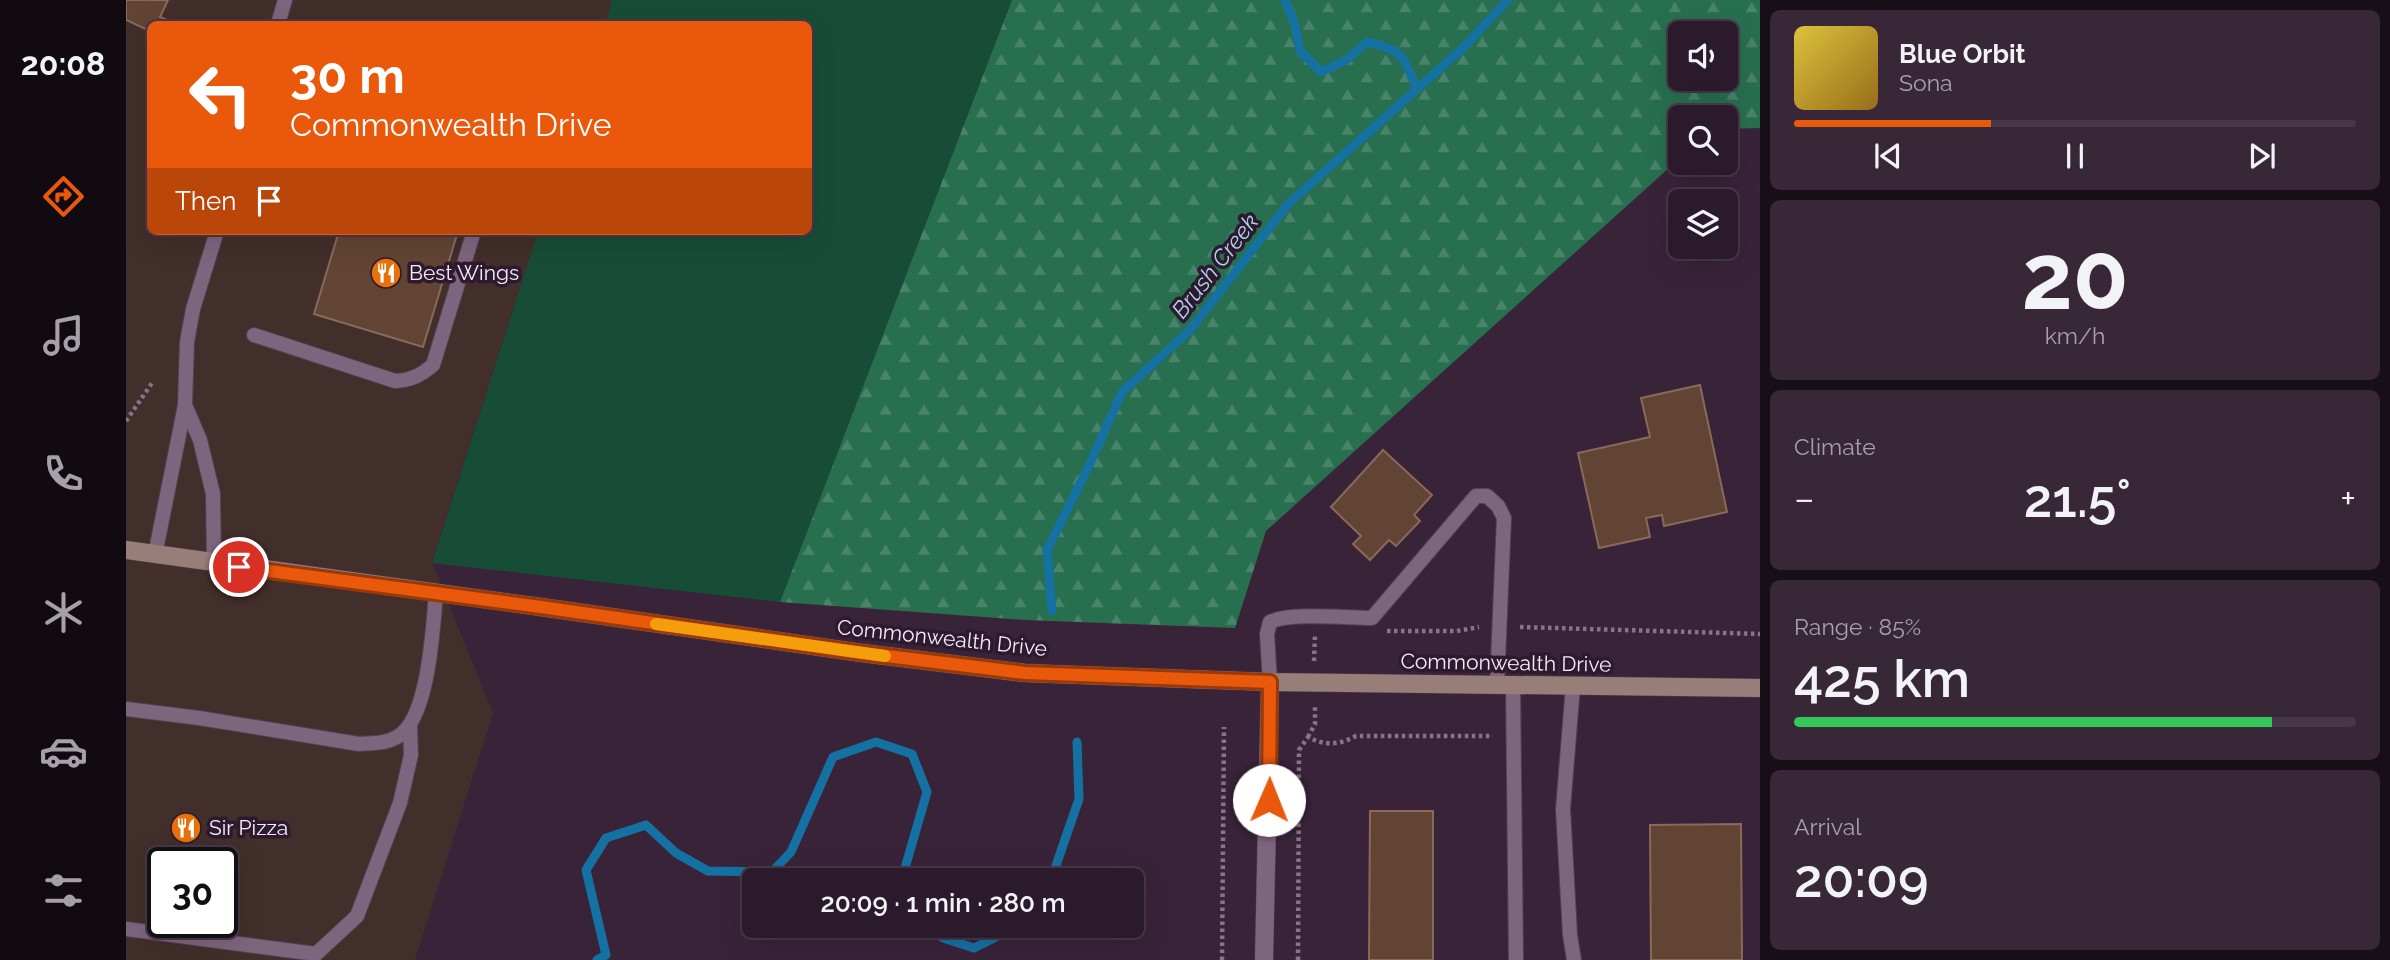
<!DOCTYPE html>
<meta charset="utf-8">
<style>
body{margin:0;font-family:Raleway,sans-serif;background:#372737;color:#f1f3f6;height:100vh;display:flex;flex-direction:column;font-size:26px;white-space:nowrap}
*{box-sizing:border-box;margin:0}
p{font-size:23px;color:#a6a1a9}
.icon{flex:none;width:38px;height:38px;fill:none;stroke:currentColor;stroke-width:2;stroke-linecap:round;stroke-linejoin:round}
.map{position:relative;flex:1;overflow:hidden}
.sheet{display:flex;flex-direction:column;gap:10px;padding:10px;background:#180e18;width:630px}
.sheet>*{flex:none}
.guide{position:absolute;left:21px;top:21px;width:665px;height:214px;border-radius:10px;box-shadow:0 7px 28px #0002,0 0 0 2px #473847;background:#ea580c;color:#fff;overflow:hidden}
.controls{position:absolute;left:1542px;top:21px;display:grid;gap:14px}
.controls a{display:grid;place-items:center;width:70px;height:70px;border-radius:10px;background:#2b1a2b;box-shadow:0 7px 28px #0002,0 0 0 2px #473847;font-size:35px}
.speed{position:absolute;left:21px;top:847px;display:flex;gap:14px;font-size:35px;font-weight:700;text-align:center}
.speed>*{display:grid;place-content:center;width:91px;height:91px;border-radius:50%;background:#2b1a2b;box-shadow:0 7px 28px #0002,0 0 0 2px #473847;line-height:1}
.speed .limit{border:4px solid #111;border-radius:10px;background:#fff;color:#111}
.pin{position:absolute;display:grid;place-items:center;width:60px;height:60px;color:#fff;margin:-30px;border:4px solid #fff;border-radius:50%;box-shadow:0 2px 7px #0007}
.me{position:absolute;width:77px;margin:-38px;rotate:1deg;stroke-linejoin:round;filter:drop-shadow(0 0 5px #0008)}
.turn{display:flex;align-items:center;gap:24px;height:147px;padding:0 28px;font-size:32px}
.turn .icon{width:91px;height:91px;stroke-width:2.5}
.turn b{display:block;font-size:49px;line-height:60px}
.then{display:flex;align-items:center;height:66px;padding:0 28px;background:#0003;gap:14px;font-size:26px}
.big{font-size:52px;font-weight:600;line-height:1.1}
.sheet .tile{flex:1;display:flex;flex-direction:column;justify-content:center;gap:10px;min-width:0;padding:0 24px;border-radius:10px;background:#372737}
.sheet .dial{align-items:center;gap:0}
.dial b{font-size:91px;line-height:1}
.song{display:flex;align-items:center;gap:21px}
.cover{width:84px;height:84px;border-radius:10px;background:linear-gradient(135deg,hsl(50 70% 55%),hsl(40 70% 35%))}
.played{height:7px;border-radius:4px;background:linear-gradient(90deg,#ea580c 35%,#473847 35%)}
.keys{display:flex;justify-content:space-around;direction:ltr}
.heat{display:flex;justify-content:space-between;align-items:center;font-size:38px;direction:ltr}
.charge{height:10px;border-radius:5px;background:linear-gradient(90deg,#34c759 85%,#473847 0)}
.trip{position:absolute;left:616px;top:868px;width:402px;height:70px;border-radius:10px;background:#2b1a2b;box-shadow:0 7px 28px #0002,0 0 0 2px #473847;font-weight:600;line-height:70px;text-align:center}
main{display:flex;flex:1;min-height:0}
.tab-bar{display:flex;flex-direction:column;width:126px;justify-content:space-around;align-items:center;background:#110a11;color:#a6a1a9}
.tab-bar .icon{width:49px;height:49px}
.tab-bar .on{color:#ea580c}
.tab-bar b{font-size:32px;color:#f1f3f6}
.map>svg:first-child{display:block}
.commercial{fill:#422e2b;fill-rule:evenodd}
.grass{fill:#174d36}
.forest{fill:url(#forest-firs);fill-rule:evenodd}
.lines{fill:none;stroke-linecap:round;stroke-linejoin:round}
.stream{stroke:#1571a2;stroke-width:9}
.building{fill:#624434;stroke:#8a6959;stroke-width:2}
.lane-casing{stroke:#534154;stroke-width:16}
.street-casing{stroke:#534154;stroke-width:19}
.secondary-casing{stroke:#534154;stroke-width:19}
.path{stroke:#877487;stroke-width:4.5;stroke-dasharray:3.5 3.5;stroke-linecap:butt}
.lane{stroke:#7e657e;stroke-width:14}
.street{stroke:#7e657e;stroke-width:18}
.secondary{stroke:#987e79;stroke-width:18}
.route-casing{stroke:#983908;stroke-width:18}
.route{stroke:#ea580c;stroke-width:12}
.slow{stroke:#f59e0b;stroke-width:12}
.labels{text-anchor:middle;stroke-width:7;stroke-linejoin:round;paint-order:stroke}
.poi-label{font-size:21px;fill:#f7e9f7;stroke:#2e1a2f;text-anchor:start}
.street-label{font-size:21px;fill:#f7e9f7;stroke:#2e1a2f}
.water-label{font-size:23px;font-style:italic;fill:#add5f0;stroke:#2e1a2f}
</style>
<main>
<nav class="tab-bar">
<b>20:08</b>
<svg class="icon on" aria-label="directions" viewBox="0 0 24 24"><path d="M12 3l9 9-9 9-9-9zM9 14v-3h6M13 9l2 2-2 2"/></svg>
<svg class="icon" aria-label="music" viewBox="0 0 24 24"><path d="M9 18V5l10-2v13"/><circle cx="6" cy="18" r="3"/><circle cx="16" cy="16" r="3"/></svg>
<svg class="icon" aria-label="phone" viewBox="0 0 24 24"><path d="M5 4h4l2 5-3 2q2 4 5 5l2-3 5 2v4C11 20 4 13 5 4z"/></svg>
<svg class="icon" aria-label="climate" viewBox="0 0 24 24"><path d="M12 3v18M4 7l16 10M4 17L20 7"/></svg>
<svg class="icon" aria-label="car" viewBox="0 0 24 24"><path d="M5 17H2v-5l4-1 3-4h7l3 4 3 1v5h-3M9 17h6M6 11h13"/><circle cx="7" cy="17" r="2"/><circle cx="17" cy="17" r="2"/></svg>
<svg class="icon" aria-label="filters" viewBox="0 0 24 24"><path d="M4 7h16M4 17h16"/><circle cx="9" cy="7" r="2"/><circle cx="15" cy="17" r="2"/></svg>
</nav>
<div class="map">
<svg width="1634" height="960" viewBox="0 0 1634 960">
<defs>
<pattern id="forest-firs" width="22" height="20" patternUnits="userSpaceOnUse" patternTransform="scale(1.75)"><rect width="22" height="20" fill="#286f50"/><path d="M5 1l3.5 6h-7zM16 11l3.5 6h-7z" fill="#48846a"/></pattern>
</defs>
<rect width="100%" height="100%" fill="#392339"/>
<path class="commercial" d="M0,0H486L479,24H24V231H412L306,562L367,713L289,960H0ZM37,863H96V922H37Z"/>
<path class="grass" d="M486,0H886L654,602L306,563L412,231H682V24H479Z"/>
<path class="forest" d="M886,0H1634V128L1600,129V117H1554V158L1140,531L1109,628L899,620L654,602ZM1554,33H1600V79H1554Z"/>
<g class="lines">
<path class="stream" d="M1159,0L1169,25L1174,51L1195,72L1222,59L1241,42C1278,50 1277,57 1291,89
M926,611L921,550L962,468L996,392L1064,330L1162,204L1337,48L1382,0
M925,880L953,799L951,742
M806,926L817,938L848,948L884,930L888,926
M471,960L480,955L460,870L480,838L520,825L550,853L582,871L646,872L665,852L707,757L750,742L786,754L801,792L777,875L779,880"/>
</g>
<path class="building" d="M0,0H42L34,17L43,21L41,24H24V31L0,20Z
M213,231H332L297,347L188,314Z
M1574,385L1601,512L1538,526L1536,515L1520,518L1524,537L1473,548L1452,453L1524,437L1515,398Z
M1257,450L1306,495L1288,515L1294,521L1270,546L1263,540L1244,560L1227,544L1235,536L1205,507Z
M1244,811H1307V960H1243Z
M1615,824L1616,960H1525L1524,825Z"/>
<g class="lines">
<g class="lane-casing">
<path id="lane" d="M152,24L159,0
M128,335L269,381C285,380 294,376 307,365L348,231
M59,405L74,440L87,494L88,564
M29,555L59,405L61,342L67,309L91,231
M1144,682L1141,634L1144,622C1165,612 1221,618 1246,618L1350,496H1361L1372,506L1378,518L1371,685
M1387,685L1390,960
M1447,686L1437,809L1444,935L1448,960
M0,709L73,718L233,744C246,743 259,744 271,737C303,720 307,626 310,593
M0,929L190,954L231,916L274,803L285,755L284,725"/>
</g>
<g class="street-casing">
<path id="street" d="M1138,960L1144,682"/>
</g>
<g class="secondary-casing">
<path id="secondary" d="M0,550L415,607L736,653L899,673L1144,682L1634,688"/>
</g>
<path class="path" d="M0,421L26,383
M1394,627L1634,634
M1261,631H1331L1353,627
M1188,661L1189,635
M1182,737L1189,724V705
M1096,960L1098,727
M1172,960L1173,750L1182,737C1199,746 1213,745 1230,736H1367"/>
<use href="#lane" class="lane"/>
<use href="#street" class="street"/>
<use href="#secondary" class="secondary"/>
</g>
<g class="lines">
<g class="route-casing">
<path id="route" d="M113,567L415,607L736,653L899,673L1144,682L1143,800"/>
</g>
<use href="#route" class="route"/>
<path class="slow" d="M530,624L759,656"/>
</g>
<defs>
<g id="restaurant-disc" transform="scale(1.575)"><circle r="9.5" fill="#e8710a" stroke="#2e1a2f"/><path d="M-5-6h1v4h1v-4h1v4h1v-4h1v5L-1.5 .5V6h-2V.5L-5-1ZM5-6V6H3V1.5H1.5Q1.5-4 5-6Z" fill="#fff"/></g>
</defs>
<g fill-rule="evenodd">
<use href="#restaurant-disc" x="260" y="273"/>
<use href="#restaurant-disc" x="60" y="828"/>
</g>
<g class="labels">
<g class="poi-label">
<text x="283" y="280">Best Wings</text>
<text x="83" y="835">Sir Pizza</text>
</g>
<g class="street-label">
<text transform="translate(816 638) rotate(6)" y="7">Commonwealth Drive</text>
<text transform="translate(1380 663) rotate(1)" y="7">Commonwealth Drive</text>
</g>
<g class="water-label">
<text transform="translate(1089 266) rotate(-52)" y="8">Brush Creek</text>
</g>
</g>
</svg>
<div class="controls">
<a><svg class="icon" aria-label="sound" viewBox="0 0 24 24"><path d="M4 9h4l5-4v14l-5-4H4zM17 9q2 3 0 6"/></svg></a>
<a><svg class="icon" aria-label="search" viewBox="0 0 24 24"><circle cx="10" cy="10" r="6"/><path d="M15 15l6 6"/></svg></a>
<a><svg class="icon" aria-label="layers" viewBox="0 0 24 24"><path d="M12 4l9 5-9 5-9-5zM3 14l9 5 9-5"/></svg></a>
</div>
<div class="speed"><div class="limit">30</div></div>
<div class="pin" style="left:113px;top:567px;background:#d93025"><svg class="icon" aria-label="arrive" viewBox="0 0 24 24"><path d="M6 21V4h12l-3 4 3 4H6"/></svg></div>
<svg class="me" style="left:1143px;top:800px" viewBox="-20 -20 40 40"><circle r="19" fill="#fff"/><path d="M0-13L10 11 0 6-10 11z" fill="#ea580c"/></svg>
<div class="trip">20:09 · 1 min · 280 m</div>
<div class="guide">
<div class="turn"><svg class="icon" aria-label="left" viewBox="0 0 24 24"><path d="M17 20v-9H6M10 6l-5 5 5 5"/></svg><div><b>30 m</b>Commonwealth Drive</div></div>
<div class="then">Then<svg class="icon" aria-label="arrive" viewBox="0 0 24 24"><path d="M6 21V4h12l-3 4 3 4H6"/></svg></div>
</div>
</div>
<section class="sheet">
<div class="tile">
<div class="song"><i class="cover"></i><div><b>Blue Orbit</b><p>Sona</p></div></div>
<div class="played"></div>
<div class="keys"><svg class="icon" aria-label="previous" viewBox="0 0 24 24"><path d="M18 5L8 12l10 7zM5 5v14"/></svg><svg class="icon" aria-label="pause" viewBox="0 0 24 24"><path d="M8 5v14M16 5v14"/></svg><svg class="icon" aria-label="next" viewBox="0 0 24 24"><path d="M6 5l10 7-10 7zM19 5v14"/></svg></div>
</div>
<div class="tile dial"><b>20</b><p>km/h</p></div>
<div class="tile"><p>Climate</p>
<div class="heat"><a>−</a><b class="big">21.5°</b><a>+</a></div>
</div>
<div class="tile"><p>Range · 85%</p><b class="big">425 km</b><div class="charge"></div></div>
<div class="tile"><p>Arrival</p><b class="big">20:09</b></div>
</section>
</main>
